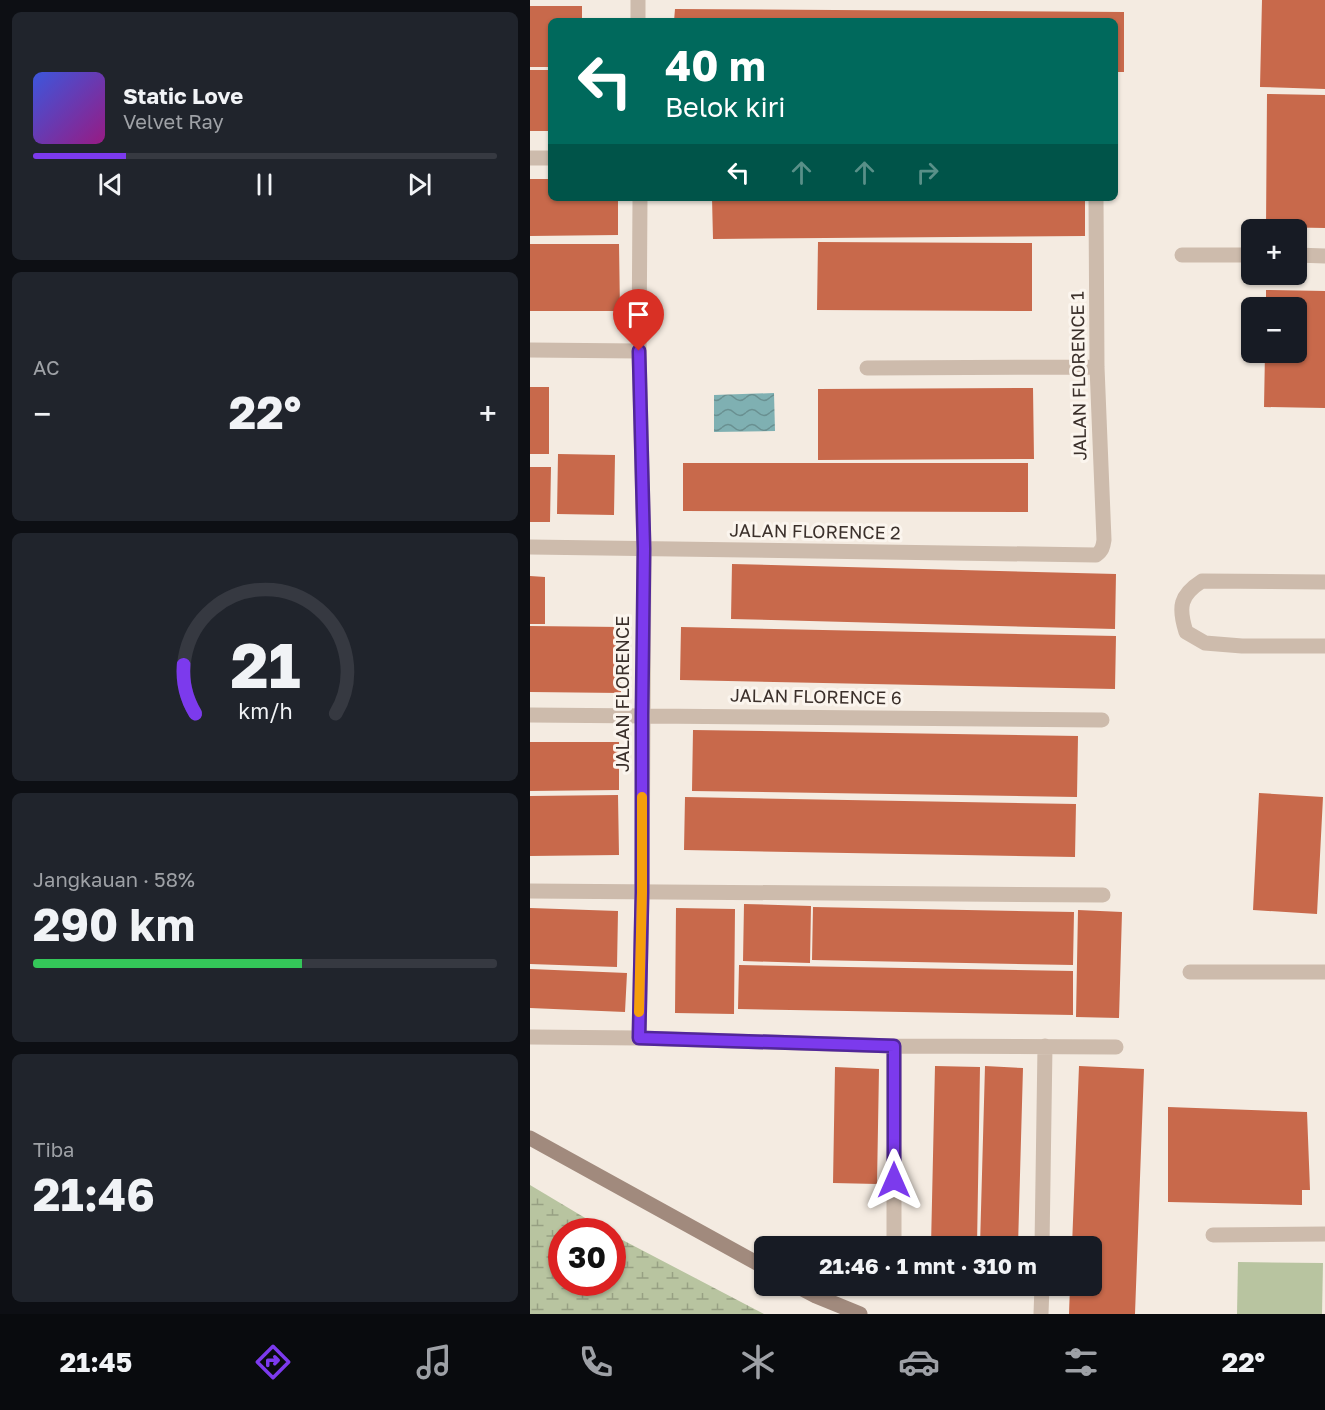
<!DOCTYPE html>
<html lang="id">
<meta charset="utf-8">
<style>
body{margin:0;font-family:"Golos Text",sans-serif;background:#20242c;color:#f1f3f6;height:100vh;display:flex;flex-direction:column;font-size:22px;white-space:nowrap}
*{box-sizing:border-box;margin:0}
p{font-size:20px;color:#9ea1a6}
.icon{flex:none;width:33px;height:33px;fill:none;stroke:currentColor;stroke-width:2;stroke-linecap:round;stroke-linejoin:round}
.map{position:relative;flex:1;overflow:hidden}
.sheet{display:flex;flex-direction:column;gap:12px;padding:12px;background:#0d0f14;width:530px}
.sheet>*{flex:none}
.top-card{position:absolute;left:18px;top:18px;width:570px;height:183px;border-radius:9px;box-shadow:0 2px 4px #0004;background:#00695c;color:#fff;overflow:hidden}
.buttons{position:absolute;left:711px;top:219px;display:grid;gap:12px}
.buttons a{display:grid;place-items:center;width:66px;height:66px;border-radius:9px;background:#171b24;box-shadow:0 2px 4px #0004;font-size:30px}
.speed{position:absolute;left:18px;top:1218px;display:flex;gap:12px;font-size:30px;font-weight:700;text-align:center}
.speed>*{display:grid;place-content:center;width:78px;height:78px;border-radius:50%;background:#171b24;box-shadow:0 2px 4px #0004;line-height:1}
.speed .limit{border:9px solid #d22;background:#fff;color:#111}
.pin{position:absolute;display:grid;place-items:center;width:51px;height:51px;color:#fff;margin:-62px -26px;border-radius:50% 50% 50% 0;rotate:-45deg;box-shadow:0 0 6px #0007}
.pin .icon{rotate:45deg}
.me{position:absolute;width:66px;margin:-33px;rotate:0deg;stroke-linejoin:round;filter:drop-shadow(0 0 4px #0008)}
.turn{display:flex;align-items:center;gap:21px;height:126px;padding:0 18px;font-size:27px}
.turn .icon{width:78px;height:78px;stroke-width:2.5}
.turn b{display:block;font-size:42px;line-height:51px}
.lanes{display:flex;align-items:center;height:57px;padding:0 18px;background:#0003;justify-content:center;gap:30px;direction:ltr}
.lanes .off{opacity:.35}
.big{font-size:45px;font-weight:700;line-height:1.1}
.sheet .widget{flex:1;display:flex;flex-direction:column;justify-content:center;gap:9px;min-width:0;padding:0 21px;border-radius:9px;background:#20242c}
.sheet .dial{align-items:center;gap:0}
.dial svg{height:156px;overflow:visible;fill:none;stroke:#363941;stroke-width:7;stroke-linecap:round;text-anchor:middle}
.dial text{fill:#f1f3f6;stroke:none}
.song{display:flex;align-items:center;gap:18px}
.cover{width:72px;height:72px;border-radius:9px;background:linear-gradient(135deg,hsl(230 70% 55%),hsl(310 70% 35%))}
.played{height:6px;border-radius:3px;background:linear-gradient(90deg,#7c3aed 20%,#363941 20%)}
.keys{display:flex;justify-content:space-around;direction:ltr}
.heat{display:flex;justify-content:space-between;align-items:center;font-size:33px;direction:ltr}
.charge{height:9px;border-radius:4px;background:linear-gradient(90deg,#34c759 58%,#363941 0)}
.trip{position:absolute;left:224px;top:1236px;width:348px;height:60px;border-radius:9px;background:#171b24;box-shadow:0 2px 4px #0004;font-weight:700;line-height:60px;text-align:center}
.menu{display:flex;height:96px;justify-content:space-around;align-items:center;background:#090b0e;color:#9ea1a6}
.menu .icon{width:42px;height:42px}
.menu .current{color:#7c3aed}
.menu b{font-size:27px;color:#f1f3f6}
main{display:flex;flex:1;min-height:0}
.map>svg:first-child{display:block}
.wetland{fill:url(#wetland-marsh)}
.garden{fill:#b8c4a0}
.water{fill:url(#water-waves)}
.building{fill:#c8694b}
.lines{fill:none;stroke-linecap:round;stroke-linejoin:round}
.street{stroke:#cdbbac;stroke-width:15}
.secondary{stroke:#a18a7d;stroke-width:15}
.route-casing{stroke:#51269a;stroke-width:15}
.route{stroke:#7c3aed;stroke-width:10}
.slow{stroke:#f59e0b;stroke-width:10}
.labels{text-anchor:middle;stroke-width:6;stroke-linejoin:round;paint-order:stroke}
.street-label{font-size:18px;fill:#3b302b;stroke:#fbf5ee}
</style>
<main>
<section class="sheet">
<div class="widget">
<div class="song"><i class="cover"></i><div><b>Static Love</b><p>Velvet Ray</p></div></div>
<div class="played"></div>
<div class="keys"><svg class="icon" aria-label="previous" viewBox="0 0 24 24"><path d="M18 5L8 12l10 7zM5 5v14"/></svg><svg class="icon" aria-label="pause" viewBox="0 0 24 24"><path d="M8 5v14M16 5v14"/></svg><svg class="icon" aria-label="next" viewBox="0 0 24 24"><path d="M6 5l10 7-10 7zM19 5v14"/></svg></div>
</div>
<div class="widget"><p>AC</p>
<div class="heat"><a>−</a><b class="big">22°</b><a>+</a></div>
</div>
<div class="widget dial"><svg viewBox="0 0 100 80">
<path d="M14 69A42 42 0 1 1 86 69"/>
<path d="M14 69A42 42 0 0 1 8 44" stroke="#7c3aed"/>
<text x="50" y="56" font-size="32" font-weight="700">21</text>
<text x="50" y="72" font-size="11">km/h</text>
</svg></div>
<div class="widget"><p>Jangkauan · 58%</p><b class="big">290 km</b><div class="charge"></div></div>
<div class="widget"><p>Tiba</p><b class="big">21:46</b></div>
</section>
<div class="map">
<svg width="796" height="1314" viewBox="0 0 796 1314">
<defs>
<pattern id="wetland-marsh" width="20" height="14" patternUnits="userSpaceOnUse" patternTransform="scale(1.5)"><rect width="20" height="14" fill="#b8c4a0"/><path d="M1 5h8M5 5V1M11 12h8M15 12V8" fill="none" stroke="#97a083"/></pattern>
<pattern id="water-waves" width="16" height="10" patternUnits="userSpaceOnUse" patternTransform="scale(1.5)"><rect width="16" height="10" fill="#7fb0b2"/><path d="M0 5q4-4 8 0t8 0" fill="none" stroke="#699091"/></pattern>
</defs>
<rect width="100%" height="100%" fill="#f4ebe1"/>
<path class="wetland" d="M0,1185L77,1231L32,1232V1282H82L83,1235L234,1314H0Z"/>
<path class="garden" d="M708,1262L793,1263L792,1314H707Z"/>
<path class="water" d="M244,393L245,431L184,432V395Z"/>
<path class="building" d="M732,0H796V89L730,87Z
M0,6H52V21H21V67H0Z
M145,9L594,12V72H585V21H144Z
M0,70H21V131H0Z
M737,94L796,95V228L736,227Z
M0,179H21V198H88V235L0,236Z
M182,198H555V236L183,239Z
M288,242L502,243V311L287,310Z
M0,244H89L90,311H0Z
M736,290L796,291V408L734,407L735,352H766V308H736Z
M0,387H19V454H0Z
M503,388L504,459L288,460V389Z
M28,454L85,455L84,515L27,514Z
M153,463H498V512L153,511Z
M0,467H21L20,522H0Z
M202,564L586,574L585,629L201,619Z
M0,576L15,577V624H0Z
M0,626L91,627V693L0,692Z
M151,627L586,636L585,689L150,680Z
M163,730L548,736L547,797L162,791Z
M0,742H89V790L0,791Z
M729,793L793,797L787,914L723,910Z
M88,795L89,855L0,856V796Z
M155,797L546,804L545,857L154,850Z
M214,904L281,906L280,963L213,961Z
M283,907L544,912L543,965L282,960Z
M0,908L88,911L87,967L0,964Z
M146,908L205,909L204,1014L145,1013Z
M548,910L592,912L589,1018L546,1017Z
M209,965L543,971V1015L208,1009Z
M0,969L97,973L95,1012L0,1008Z
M405,1066L450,1067L447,1246H401Z
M455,1066L493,1068L488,1246H450Z
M549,1066L614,1069L605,1314H539L540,1286H561V1246H542Z
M305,1067L349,1069L347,1184L303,1183Z
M638,1107L777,1112L780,1190H772V1205L638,1202Z"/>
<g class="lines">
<path class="street" d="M108,0V21
M0,158H21
M652,255H722
M766,255L796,256
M0,350L109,351
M337,368L567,367
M0,547L566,555C572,551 573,547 574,540L567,367L566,198
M796,582L672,581C650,595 648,607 656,632L675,643L712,646H796
M0,715L572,720
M0,891L573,895
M660,972H796
M0,1037L109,1038L364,1046L586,1047
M109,1038L112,892L114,549L109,351L110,198
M683,1235L796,1234
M364,1246V1046
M512,1246L515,1046
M511,1314L512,1286"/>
<path class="secondary" d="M0,1138L234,1267
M267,1286L286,1296L330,1314"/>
</g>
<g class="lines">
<g class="route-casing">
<path id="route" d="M109,351L114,549L112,715V892L109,1038L364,1046V1180"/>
</g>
<use href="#route" class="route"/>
<path class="slow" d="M109,1012L112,892V797"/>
</g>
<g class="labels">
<g class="street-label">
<text transform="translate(549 376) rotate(-91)" y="6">JALAN FLORENCE 1</text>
<text transform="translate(285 532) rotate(1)" y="6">JALAN FLORENCE 2</text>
<text transform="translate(93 694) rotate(-90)" y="6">JALAN FLORENCE</text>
<text transform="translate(286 697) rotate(1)" y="6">JALAN FLORENCE 6</text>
</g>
</g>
</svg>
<div class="buttons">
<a>+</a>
<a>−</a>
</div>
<div class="speed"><div class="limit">30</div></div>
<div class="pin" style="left:109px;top:351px;background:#d93025"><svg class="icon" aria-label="arrive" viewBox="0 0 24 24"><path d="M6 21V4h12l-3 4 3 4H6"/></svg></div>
<svg class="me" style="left:364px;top:1180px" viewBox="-20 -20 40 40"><path d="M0-17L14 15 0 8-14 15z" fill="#7c3aed" stroke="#fff" stroke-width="4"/></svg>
<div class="trip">21:46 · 1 mnt · 310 m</div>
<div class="top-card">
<div class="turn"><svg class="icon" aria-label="left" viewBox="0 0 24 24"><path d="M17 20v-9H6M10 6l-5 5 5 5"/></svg><div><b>40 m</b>Belok kiri</div></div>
<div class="lanes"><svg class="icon" aria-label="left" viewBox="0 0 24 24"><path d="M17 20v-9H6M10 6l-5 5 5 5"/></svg><svg class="icon off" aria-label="ahead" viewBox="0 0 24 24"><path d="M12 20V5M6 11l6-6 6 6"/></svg><svg class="icon off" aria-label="ahead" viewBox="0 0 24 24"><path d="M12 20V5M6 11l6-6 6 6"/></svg><svg class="icon off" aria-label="right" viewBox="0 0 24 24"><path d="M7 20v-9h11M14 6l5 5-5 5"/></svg></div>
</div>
</div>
</main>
<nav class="menu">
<b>21:45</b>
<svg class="icon current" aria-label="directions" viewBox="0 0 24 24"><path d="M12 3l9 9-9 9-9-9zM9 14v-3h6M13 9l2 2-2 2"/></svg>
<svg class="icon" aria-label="music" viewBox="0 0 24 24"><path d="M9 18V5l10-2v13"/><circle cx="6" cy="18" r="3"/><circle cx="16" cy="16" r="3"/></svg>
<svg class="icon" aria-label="phone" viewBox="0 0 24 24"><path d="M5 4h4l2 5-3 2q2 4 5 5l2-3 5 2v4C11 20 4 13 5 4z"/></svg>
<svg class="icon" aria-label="climate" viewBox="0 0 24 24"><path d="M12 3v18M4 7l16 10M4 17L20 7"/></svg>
<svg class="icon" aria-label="car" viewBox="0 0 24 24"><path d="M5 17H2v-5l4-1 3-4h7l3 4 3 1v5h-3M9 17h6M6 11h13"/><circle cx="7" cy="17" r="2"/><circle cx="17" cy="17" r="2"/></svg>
<svg class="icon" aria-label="filters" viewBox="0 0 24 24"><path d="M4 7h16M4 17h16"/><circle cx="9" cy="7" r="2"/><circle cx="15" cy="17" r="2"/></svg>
<b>22°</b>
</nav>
